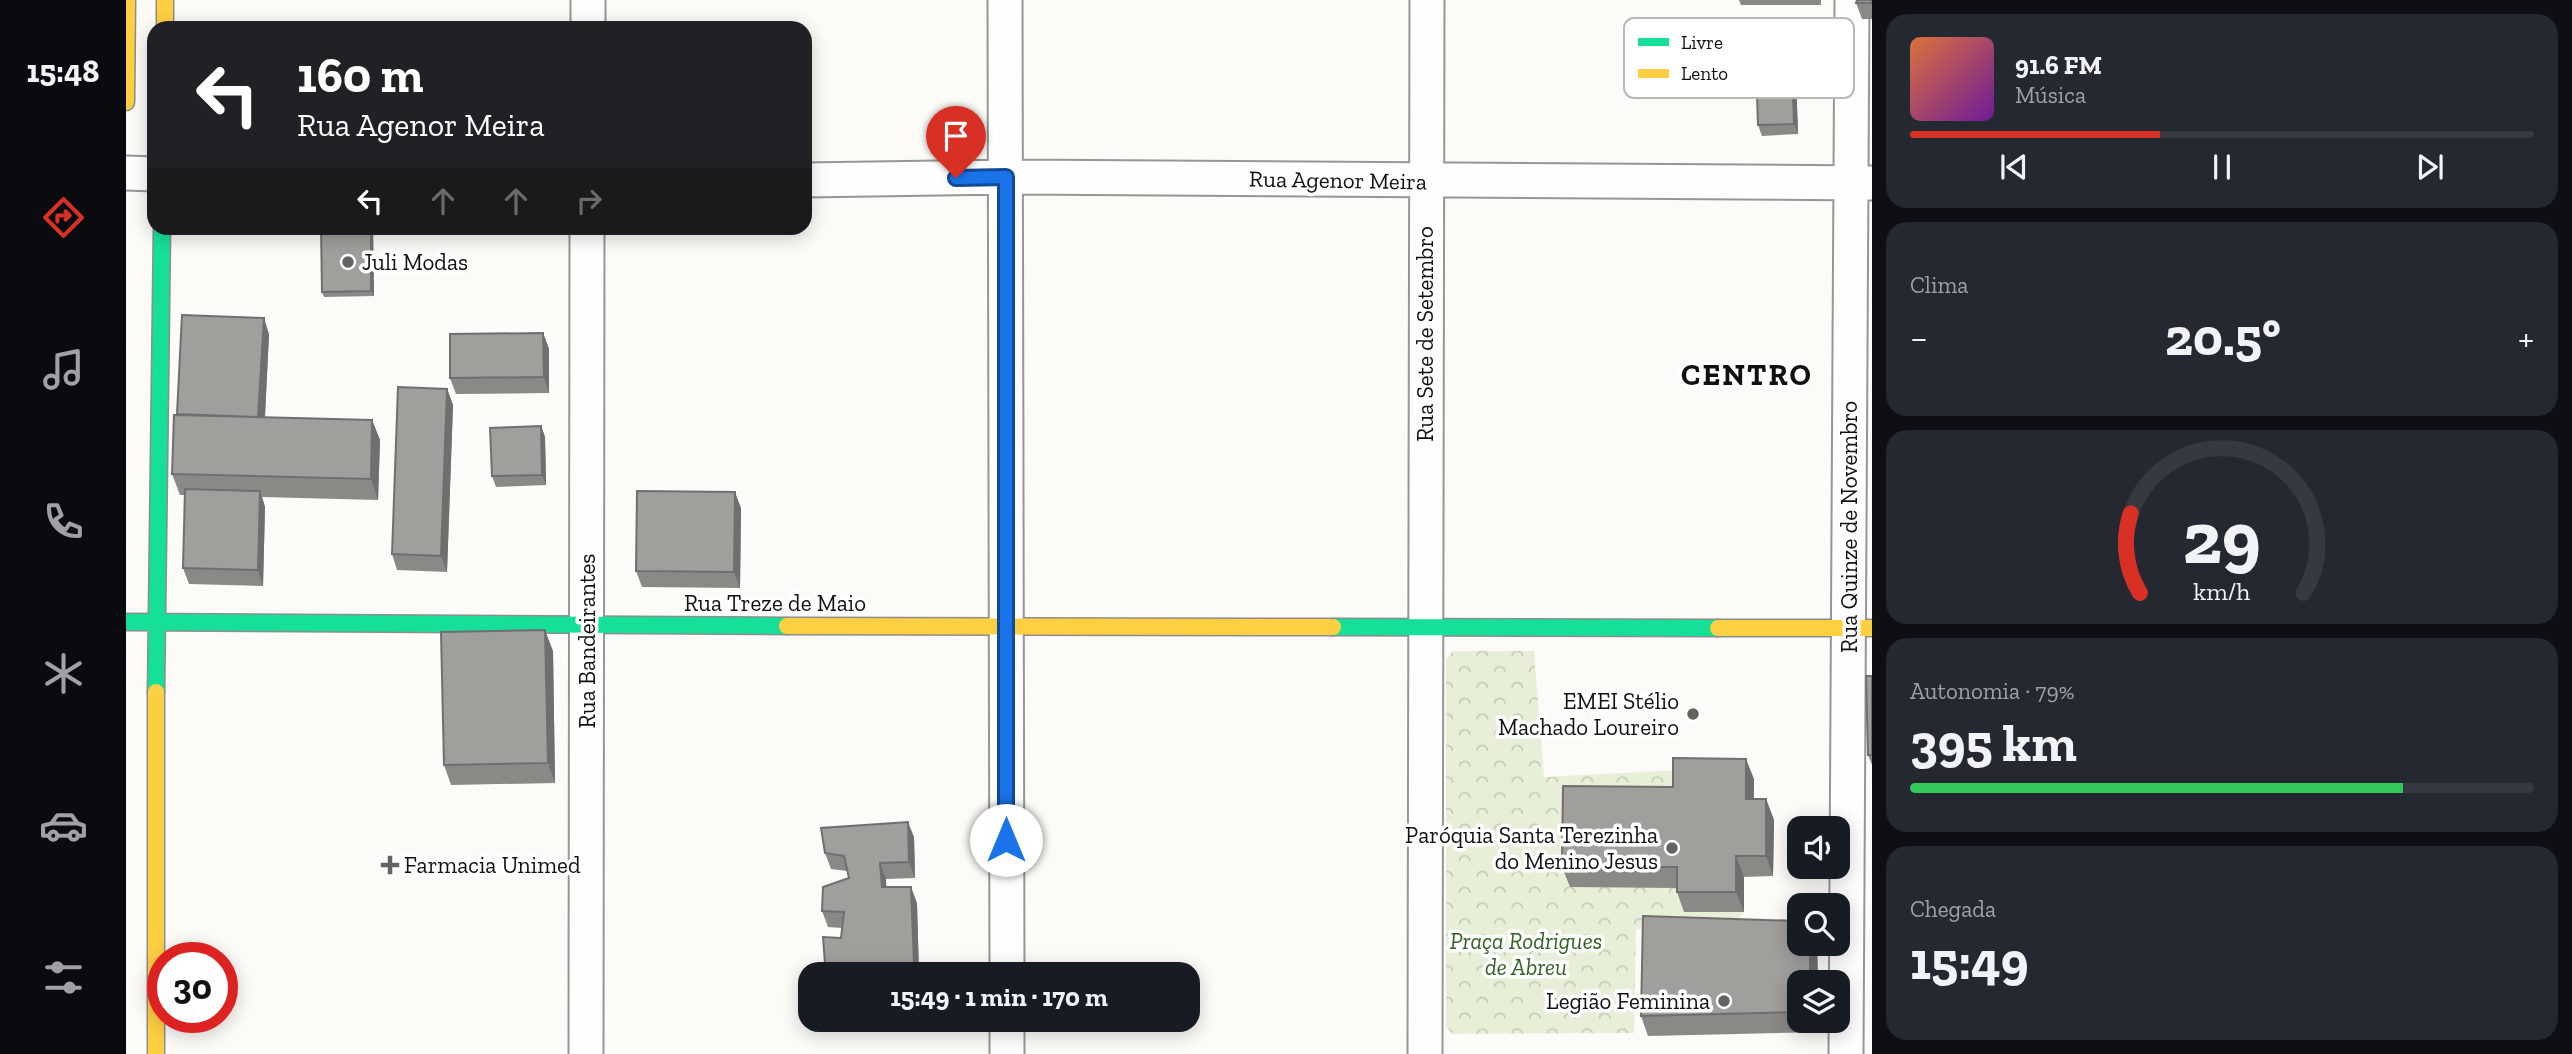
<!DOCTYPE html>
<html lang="pt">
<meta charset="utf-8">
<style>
body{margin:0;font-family:"Zilla Slab",serif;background:#242831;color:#f1f3f6;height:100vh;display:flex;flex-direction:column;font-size:26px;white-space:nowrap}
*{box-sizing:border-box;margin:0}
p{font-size:23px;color:#9ea1a6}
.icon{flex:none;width:38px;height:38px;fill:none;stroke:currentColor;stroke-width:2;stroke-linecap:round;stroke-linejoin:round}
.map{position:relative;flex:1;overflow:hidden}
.drawer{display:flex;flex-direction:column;gap:14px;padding:14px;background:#0d0f14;width:700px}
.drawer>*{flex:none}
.hud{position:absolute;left:21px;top:21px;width:665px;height:214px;border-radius:21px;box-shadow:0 4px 18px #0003;background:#202124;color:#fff;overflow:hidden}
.tools{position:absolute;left:1661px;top:816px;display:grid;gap:14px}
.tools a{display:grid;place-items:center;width:63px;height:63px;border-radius:14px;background:#171b24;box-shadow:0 4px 18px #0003;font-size:35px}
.speed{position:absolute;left:21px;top:942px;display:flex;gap:14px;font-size:35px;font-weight:700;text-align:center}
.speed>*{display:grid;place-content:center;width:91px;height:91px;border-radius:50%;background:#171b24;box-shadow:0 4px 18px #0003;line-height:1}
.speed .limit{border:10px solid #d22;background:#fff;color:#111}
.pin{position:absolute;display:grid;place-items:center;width:60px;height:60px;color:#fff;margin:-72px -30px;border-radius:50% 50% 50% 0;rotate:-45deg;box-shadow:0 0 7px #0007}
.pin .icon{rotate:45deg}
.me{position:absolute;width:77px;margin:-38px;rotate:0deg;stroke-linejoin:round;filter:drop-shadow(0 0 5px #0008)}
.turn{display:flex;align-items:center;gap:24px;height:147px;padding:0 35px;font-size:32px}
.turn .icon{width:91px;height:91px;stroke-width:2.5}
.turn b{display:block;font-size:49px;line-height:60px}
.lanes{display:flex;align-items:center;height:66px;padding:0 35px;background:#0003;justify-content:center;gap:35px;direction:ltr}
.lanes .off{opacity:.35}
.big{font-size:52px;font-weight:700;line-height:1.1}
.drawer .tile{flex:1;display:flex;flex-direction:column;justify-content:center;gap:10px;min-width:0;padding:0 24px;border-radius:21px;background:#242831}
.drawer .dial{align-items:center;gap:0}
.dial svg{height:182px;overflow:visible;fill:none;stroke:#363941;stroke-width:7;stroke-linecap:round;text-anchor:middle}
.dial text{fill:#f1f3f6;stroke:none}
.song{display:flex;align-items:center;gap:21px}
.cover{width:84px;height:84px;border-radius:10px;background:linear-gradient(135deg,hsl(20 70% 55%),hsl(280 70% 35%))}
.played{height:7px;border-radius:4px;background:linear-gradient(90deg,#d93025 40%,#363941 40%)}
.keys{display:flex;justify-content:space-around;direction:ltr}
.heat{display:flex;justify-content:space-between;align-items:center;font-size:38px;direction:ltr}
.charge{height:10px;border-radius:5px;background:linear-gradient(90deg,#34c759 79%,#363941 0)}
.trip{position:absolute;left:672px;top:962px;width:402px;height:70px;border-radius:21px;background:#171b24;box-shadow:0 4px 18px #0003;font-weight:700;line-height:70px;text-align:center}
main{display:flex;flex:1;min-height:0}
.menu{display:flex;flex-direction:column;width:126px;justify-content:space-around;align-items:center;background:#090b0e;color:#9ea1a6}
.menu .icon{width:49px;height:49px}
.menu .selected{color:#d93025}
.menu b{font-size:32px;color:#f1f3f6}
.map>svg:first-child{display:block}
.park{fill:url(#park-crowns)}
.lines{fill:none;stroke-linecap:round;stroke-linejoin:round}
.street-casing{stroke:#979695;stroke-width:37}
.fast-casing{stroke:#8d8d8b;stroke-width:19}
.slow-casing{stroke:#8d8d8b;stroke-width:19}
.street{stroke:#fffefe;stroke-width:33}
.fast{stroke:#16e098;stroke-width:16}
.slow{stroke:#ffcf43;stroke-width:16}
.wall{fill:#8a8986}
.shaded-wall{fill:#706f6d}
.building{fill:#a09f9c;stroke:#706f6d;stroke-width:2}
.route-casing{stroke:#114b97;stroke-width:18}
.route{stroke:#1a73e8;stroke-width:12}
.poi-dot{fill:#636362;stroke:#fff;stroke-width:2.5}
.labels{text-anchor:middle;stroke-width:7;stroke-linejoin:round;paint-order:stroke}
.street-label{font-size:23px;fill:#111;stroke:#fff}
.poi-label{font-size:23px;fill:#111;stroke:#fff;text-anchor:end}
.park-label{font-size:23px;font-style:italic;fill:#346326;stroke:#fff}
.district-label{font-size:30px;font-weight:bold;letter-spacing:2px;fill:#111;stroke:#fff}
.key{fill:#fff;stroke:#b8b8b8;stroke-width:2}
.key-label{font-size:19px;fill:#111}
</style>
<main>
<nav class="menu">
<b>15:48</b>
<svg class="icon selected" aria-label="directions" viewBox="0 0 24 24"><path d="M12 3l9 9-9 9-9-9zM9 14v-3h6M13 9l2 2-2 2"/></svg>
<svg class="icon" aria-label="music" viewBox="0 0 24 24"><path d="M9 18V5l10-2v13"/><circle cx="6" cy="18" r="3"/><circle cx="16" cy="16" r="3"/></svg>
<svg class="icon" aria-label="phone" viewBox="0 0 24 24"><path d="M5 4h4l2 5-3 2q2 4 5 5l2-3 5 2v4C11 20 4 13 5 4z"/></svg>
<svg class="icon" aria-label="climate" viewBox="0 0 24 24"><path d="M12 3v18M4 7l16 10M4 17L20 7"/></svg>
<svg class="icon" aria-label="car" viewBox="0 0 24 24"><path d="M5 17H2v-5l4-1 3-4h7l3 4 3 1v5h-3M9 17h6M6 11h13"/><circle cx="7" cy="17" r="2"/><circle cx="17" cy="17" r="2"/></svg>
<svg class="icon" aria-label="filters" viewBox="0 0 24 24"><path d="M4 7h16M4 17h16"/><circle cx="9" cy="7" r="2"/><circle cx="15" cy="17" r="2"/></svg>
</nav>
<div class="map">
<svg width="1746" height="1054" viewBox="0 0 1746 1054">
<defs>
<pattern id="park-crowns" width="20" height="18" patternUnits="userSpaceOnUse" patternTransform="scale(1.75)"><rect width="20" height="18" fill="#e7efd9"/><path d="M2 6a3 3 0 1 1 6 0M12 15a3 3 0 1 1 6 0" fill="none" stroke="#c5ccb9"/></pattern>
</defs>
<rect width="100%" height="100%" fill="#fcfbf7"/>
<path class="park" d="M1327,651H1408L1418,777L1614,767L1558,888L1559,912H1618L1604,930L1510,929L1508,1033L1327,1034L1320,1027V659Z"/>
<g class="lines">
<g class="street-casing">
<path id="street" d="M879,0L881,975
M462,28V0
M0,173L28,174
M679,180L880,177L1746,183
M881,1020V1054
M460,1054L461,228
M1299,1054L1301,0
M1720,1054L1726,0"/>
</g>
<g class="fast-casing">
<path id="fast" d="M0,622L661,626
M1207,627L1592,628
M30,692L36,228"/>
</g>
<g class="slow-casing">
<path id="slow" d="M39,0V28
M0,102L1,0
M661,626L1207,627
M1592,628H1746
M30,692V1054"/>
</g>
<use href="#street" class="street"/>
<use href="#fast" class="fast"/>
<use href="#slow" class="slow"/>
</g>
<path class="wall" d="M1613,0H1695V5H1615Z
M1746,0V19H1736L1730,3Z
M1670,76L1672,134L1636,136L1632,125Z
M195,228H247L248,296L198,297L196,292Z
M417,333L423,349V393L330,394L324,378Z
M143,334L139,417L246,420L254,440L252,500L136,497L139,507L137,586L63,584L57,568L59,495H54L46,474L51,415Z
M321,389L327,405L321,572L271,570L266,554Z
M415,426L419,437L420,485L370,487L366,476Z
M615,508L614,588L516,587L510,571Z
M427,651L429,783L325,785L318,765Z
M1746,676V765L1742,755Z
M1628,779V799H1640L1648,820L1647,876L1618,877V912H1558L1551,892V888L1444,887L1436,867L1547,787Z
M788,837L789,878L760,879V887L791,903L793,975H703L699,964L715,938L716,928L702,927L696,911L723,878L721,871L705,869L699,853Z
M1673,943H1691L1692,982H1673V1020H1692V1032L1522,1036L1515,1016Z"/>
<path class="shaded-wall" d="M1666,65L1670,76L1672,134L1668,124Z
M245,228H247L248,296L245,291Z
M138,318L143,334L138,434L132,418Z
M417,333L423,349V393L418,377Z
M321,389L327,405L321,572L315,556Z
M246,420L254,440L252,500L245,479Z
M415,426L419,437L420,485L416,475Z
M134,491L139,507L137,586L132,570Z
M609,492L615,508L614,588L608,572Z
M419,630L427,651L429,783L422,763Z
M1620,759L1628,779L1627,820L1620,799Z
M1640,799L1648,820L1647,876L1640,856Z
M782,822L788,837L789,878L783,862Z
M1610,856L1618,877V912L1610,892Z
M754,863L760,879L761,903L756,887Z
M785,887L791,903L793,975H792L788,964Z
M1684,943H1691L1692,982H1684Z
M1688,1020H1692V1032Z"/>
<path class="building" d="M1731,0H1746V3H1730Z
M1666,65L1668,124L1632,125L1630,66Z
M195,228H245V291L196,292Z
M56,315L138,318L132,417L51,414Z
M417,333L418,377L324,378V334Z
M272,387L321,389L315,556L266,554Z
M48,415L246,420L245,479L46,474Z
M415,426L416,475L366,476L364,428Z
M59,489L134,491L132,570L57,568Z
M511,491L609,492L608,572L510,571Z
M419,630L422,763L318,765L315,632Z
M1740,676H1746V755H1742Z
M1547,758L1620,759V799H1640V856H1610V892H1551V867H1436L1437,786L1547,787Z
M782,822L783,862L754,863L756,887H785L788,964H699L697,937L715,938L718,912L696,911L697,887L723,878L718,856L699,853L695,828Z
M1517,916L1673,921V943H1684V982H1673V1012L1515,1016Z"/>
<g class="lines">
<g class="route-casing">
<path id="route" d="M830,178L880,177V840"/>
</g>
<use href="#route" class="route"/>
</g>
<g class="poi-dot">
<circle cx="222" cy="262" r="7"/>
<circle cx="1567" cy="714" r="7"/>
<circle cx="1546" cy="848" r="7"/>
<path d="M260.5 854.5h7v7h7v7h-7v7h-7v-7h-7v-7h7z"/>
<circle cx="1598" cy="1001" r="7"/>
</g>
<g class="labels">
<g class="street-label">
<text transform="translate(1212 180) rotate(1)" y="8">Rua Agenor Meira</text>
<text transform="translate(1299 334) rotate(-90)" y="8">Rua Sete de Setembro</text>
<text transform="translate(1723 527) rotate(-90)" y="8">Rua Quinze de Novembro</text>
<text x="649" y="611">Rua Treze de Maio</text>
<text transform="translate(461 641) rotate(-90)" y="8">Rua Bandeirantes</text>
</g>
<g class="poi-label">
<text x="236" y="270" text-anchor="start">Juli Modas</text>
<text x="1553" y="709">EMEI Stélio<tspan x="1553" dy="26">Machado Loureiro</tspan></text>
<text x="1532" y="843">Paróquia Santa Terezinha<tspan x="1532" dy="26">do Menino Jesus</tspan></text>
<text x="278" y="873" text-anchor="start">Farmacia Unimed</text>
<text x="1584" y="1009">Legião Feminina</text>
</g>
<g class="park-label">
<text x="1400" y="949">Praça Rodrigues<tspan x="1400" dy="26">de Abreu</tspan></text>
</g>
<g class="district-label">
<text x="1621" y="385">CENTRO</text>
</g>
</g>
<rect x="1498" y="18" width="230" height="80" rx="10" class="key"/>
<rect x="1512" y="38" width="31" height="8" fill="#16e098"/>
<rect x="1512" y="69" width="31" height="9" fill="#ffcf43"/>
<g class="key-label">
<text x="1555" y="49">Livre</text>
<text x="1555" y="80">Lento</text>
</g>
</svg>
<div class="tools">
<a><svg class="icon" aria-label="sound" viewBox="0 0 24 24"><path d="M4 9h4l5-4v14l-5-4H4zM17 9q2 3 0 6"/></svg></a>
<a><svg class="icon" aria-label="search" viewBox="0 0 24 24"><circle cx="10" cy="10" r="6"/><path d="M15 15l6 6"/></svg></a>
<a><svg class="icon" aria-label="layers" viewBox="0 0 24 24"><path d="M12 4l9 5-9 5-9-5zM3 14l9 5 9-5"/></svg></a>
</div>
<div class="speed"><div class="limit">30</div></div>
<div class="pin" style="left:830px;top:178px;background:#d93025"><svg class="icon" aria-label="arrive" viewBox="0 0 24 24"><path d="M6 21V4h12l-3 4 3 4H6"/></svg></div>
<svg class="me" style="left:880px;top:840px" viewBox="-20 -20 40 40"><circle r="19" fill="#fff"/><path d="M0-13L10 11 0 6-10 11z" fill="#1a73e8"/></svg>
<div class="trip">15:49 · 1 min · 170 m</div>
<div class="hud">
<div class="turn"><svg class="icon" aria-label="left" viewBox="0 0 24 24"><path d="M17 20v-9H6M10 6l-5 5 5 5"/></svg><div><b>160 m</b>Rua Agenor Meira</div></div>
<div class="lanes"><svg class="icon" aria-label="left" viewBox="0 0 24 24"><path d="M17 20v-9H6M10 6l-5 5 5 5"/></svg><svg class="icon off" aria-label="ahead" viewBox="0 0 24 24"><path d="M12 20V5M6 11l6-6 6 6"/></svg><svg class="icon off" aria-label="ahead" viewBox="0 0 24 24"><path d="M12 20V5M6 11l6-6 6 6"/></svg><svg class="icon off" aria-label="right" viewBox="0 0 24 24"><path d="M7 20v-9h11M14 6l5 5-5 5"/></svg></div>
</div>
</div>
<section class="drawer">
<div class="tile">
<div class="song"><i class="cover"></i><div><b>91.6 FM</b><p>Música</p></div></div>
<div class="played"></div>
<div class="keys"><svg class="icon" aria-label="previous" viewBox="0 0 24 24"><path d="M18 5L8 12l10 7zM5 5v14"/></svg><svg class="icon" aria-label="pause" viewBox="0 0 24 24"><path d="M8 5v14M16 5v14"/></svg><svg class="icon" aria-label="next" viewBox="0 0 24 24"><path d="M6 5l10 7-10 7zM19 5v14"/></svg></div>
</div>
<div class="tile"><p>Clima</p>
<div class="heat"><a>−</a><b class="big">20.5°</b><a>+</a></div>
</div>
<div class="tile dial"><svg viewBox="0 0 100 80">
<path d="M14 69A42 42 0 1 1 86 69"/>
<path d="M14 69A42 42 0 0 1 10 34" stroke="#d93025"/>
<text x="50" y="56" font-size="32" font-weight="700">29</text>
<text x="50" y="72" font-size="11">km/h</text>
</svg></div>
<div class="tile"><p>Autonomia · 79%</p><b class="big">395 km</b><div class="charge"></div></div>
<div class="tile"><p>Chegada</p><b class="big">15:49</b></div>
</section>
</main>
